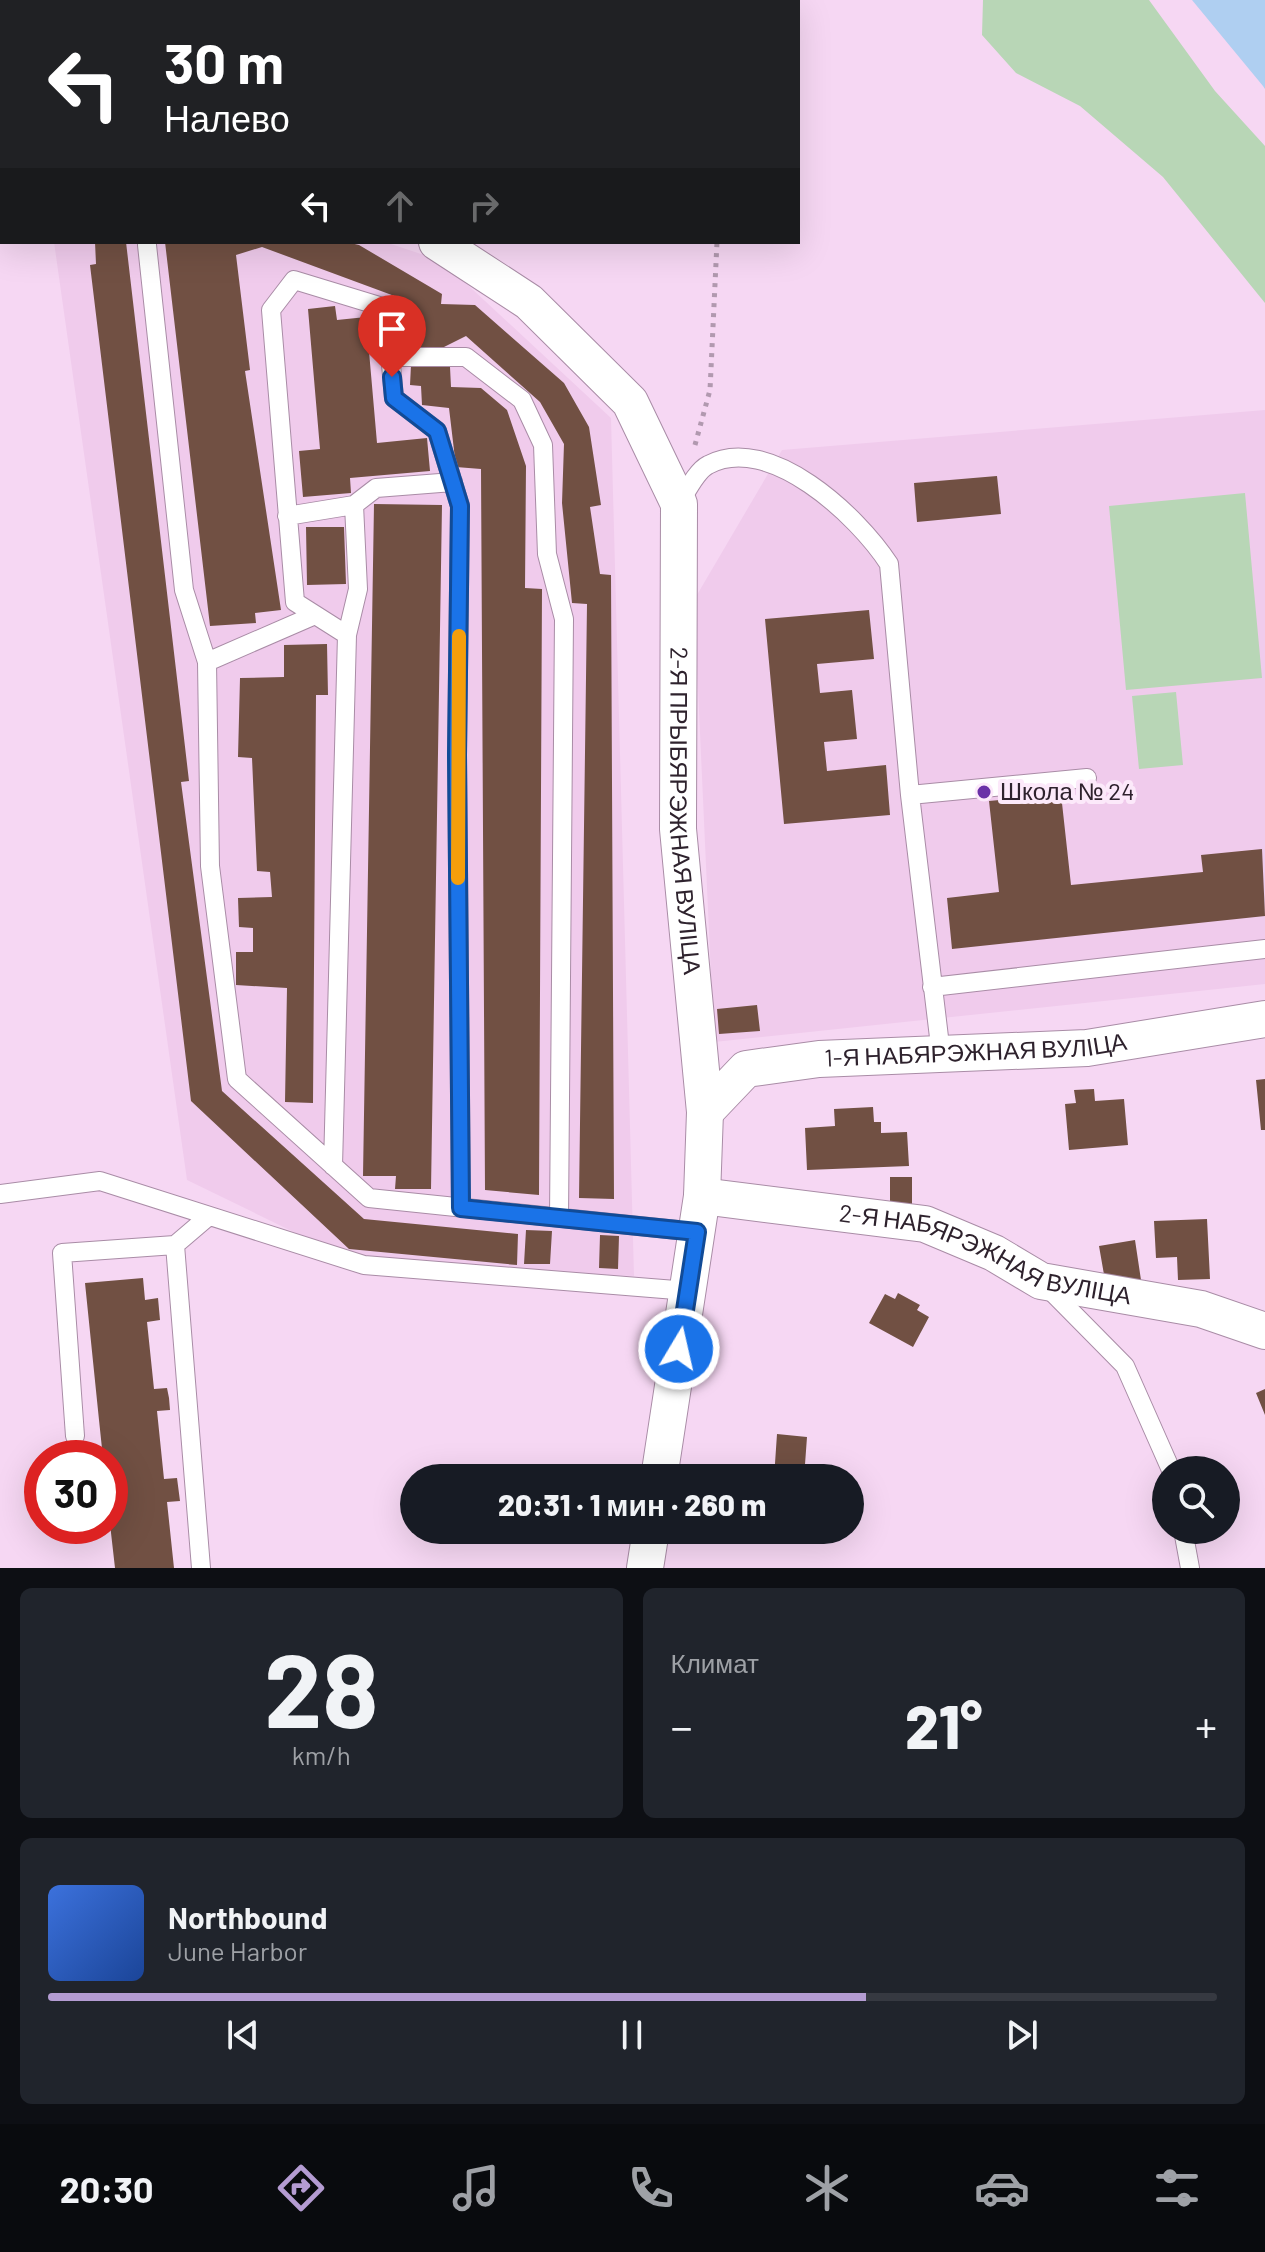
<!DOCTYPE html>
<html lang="ru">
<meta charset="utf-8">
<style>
body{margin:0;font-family:Barlow,sans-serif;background:#20242c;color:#f1f3f6;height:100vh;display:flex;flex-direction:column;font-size:30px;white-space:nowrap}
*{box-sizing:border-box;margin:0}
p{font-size:26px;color:#9ea1a6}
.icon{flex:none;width:44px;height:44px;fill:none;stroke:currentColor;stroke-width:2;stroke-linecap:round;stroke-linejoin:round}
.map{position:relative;height:1568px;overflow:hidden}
.panel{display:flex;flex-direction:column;gap:20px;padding:20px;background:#0d0f14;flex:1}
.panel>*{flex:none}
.guide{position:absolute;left:0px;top:0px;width:800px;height:244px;box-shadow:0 8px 32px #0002;background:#202124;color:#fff;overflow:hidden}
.buttons{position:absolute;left:1152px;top:1456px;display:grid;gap:16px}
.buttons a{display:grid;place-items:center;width:88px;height:88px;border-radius:50%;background:#171b24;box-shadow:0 8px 32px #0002;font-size:40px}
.speed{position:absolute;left:24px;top:1440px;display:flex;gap:16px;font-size:40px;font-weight:700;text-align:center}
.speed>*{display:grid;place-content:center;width:104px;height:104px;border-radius:50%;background:#171b24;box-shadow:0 8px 32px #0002;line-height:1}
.speed .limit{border:12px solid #d22;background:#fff;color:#111}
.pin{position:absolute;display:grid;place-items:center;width:68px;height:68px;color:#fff;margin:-82px -34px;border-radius:50% 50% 50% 0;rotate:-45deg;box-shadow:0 0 8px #0007}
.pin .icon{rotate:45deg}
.me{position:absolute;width:88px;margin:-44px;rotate:9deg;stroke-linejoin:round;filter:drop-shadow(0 0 6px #0008)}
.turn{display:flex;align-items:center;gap:28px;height:168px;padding:0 32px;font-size:36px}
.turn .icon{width:104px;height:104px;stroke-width:2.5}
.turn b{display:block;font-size:56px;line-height:68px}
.lanes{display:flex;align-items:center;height:76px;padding:0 32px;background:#0003;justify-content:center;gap:40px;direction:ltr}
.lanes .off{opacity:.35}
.big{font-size:60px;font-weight:800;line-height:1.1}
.panel .widget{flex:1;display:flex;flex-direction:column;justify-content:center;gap:12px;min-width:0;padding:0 28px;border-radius:12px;background:#20242c}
.panel .dial{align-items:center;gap:0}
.dial b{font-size:104px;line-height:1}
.song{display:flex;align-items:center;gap:24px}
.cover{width:96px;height:96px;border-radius:12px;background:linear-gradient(135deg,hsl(220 70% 55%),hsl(220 70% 35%))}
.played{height:8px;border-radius:4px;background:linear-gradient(90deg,#b49cd2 70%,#363941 70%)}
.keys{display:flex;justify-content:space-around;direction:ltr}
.heat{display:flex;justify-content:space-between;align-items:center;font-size:44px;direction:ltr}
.panel .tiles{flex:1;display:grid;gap:20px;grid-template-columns:1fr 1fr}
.widget:last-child{grid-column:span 2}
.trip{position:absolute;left:400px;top:1464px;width:464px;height:80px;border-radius:40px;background:#171b24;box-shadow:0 8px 32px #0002;font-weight:800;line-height:80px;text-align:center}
.dock{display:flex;height:128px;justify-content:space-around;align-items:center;background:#090b0e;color:#9ea1a6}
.dock .icon{width:56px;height:56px}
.dock .on{color:#b49cd2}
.dock b{font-size:36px;color:#f1f3f6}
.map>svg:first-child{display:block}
.built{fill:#f0cbec}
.green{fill:#b8d6b6}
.water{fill:#afcff1}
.building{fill:#715043}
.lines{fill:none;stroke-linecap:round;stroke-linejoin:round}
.lane-casing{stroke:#a98ca6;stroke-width:20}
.street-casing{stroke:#a98ca6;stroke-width:38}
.path{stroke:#b199af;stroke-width:5;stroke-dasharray:4 6;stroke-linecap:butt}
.lane{stroke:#fff;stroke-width:18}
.street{stroke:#fff;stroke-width:36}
.route-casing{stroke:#114b97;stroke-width:20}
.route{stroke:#1a73e8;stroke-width:14}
.slow{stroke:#f59e0b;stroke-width:14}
.poi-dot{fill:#6a31a7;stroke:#fce9fa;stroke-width:3}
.labels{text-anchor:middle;stroke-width:8;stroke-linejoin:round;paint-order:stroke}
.poi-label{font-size:24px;fill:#2e222d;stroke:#fce9fa;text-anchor:start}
.street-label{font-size:24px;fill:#2e222d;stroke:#fce9fa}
</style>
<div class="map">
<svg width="1265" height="1568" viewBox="0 0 1265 1568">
<rect width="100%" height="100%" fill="#f6d7f3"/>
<path class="built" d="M54,242H385L442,261L611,418L634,1276L475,1269L341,1255L187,1180Z
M1265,410V984L714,1042L694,600L782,450Z"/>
<path class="green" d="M983,0H1149L1215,91L1265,146V303L1163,177L1080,106L1016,73L982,35Z
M1245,493L1262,678L1126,690L1109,506Z
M1176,692L1183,765L1139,769L1132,696Z"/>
<path class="water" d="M1192,0H1265V89L1263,86Z"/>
<path class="building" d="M95,242H126L189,781L181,782L222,1091L364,1219L518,1234L517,1265L349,1249L191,1101L90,265L96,264Z
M165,242H346L359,245L442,294L441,304L475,305L564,383L589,427L601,505L590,507L600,574L611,575L614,1199L579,1198L587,604L572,603L562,503L564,444L540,402L466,336L442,348L409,347L408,301L262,247L236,255L250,370L245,371L281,610L255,613L256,623L210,626Z
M335,306L337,320L366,317L377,443L427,438L430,471L350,478L351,493L303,497L299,451L320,449L308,309Z
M411,365L450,367L451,387L481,388L507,410L526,466L525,588L542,589L539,1195L485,1190L481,469L456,467L449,408L422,405L421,386L410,385Z
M997,476L1001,514L917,522L914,483Z
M374,504L442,505L431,1189H395L396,1176H363Z
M306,527H344L346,584L307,585Z
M869,610L874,659L817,664L820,693L852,690L857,739L824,742L827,771L886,765L890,815L784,824L765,619Z
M327,644L328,695H316L313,1103L285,1102L287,988L236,985V952H253V928L239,927L238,898L272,897L270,872L257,871L252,758L238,757L240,678L284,677V645Z
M1061,794L1071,885L1203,872L1201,855L1262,849L1265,916L952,949L947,898L999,892L989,801Z
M757,1005L760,1031L719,1034L717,1009Z
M1265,1079V1130H1261L1256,1080Z
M1094,1089L1095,1101L1124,1099L1128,1145L1069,1150L1065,1104L1076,1103L1074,1090Z
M873,1107L874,1122H881V1133L907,1132L909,1166L807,1170L805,1128L835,1126L834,1109Z
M890,1177H912V1204H890Z
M1207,1219L1210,1279L1178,1280L1177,1257L1156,1258L1154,1221Z
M526,1230L552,1231L550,1264H524Z
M600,1235L619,1236L618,1269L599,1268Z
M1135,1240L1141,1280L1106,1286L1099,1246Z
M143,1278L145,1300L158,1298L160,1320L147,1322L154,1389L167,1388L169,1398L170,1410L157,1411L164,1479L177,1478L180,1501L167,1502L174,1568H115L110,1524V1458H103L99,1420L85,1283Z
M898,1293L920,1305L917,1310L929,1317L913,1347L869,1323L885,1294L895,1299Z
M1265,1389V1415L1256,1393Z
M777,1434L807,1437L804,1478H774Z
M748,1530H801L800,1544L747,1540Z"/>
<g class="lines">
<g class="lane-casing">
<path id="lane" d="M147,245L184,590L207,662L210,866L237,1079L369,1198L697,1232
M390,357H466L522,400L543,445L547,554L564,619L559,1218
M679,504C686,493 696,471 708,465C769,432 858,516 889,564L910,795L941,1054
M287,516L354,505L376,488L453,482
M347,635L358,589L354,505
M207,662L315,615
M910,795L1087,778
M932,987L1265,949
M333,1166L347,635L295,602L271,310L294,280L386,308L394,398L437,431L460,506L457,755L461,1208
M0,1194L100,1181L364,1265L688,1291
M1046,1286L1125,1366L1171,1470
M75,1436L62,1253L175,1245
M1183,1530L1190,1568
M201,1568L175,1245L209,1216"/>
</g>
<g class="street-casing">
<g id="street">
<path d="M0,122H2"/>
<path id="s1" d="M437,242L529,302L630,402L679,504L678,829L705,1112L702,1196L659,1478"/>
<path id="s2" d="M705,1112L746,1069L819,1059L1087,1048L1265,1019"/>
<path id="s3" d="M702,1196L925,1224L994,1253L1041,1281L1201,1309L1265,1331"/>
<path d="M645,1568L651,1530"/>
</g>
</g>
<path class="path" d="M667,0L668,2
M695,445L710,390L717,242"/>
<use href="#lane" class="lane"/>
<use href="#street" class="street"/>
</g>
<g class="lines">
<g class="route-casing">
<path id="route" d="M392,377L394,398L437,431L460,506L457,755L461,1208L697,1232L679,1349"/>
</g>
<use href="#route" class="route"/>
<path class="slow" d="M458,878L459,636"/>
</g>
<circle class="poi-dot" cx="984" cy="792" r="8"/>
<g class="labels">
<g class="poi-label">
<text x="1000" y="800">Школа № 24</text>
</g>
<g class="street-label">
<text dy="8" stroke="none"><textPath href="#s1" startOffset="672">2-Я ПРЫБЯРЭЖНАЯ ВУЛІЦА</textPath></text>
<text dy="8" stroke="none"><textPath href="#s2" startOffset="290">1-Я НАБЯРЭЖНАЯ ВУЛІЦА</textPath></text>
<text dy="8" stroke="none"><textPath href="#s3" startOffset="292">2-Я НАБЯРЭЖНАЯ ВУЛІЦА</textPath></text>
</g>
</g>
</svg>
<div class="buttons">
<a><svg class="icon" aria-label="search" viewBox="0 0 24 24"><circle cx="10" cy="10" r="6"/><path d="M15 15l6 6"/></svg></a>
</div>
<div class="speed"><div class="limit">30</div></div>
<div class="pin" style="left:392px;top:377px;background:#d93025"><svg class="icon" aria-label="arrive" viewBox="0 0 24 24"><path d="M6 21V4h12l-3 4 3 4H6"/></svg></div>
<svg class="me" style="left:679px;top:1349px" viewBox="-20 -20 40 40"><circle r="17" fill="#1a73e8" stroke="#fff" stroke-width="3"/><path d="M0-11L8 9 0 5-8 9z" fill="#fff"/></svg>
<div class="trip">20:31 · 1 мин · 260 m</div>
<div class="guide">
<div class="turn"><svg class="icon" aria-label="left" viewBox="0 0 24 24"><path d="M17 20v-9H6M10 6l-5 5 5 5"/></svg><div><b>30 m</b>Налево</div></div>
<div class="lanes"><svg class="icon" aria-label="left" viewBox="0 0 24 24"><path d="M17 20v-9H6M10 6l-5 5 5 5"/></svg><svg class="icon off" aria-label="ahead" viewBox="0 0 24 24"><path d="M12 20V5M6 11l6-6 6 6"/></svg><svg class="icon off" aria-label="right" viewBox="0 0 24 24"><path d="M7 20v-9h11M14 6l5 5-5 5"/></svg></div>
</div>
</div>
<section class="panel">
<div class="tiles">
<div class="widget dial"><b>28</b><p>km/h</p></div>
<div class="widget"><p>Климат</p>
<div class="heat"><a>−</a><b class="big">21°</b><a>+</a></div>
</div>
<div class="widget">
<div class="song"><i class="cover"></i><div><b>Northbound</b><p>June Harbor</p></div></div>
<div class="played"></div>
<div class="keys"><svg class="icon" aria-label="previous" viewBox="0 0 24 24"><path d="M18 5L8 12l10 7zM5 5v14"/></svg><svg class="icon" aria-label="pause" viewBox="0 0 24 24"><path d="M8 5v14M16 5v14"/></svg><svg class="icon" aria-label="next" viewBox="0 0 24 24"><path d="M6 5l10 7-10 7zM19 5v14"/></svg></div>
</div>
</div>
</section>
<nav class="dock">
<b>20:30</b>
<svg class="icon on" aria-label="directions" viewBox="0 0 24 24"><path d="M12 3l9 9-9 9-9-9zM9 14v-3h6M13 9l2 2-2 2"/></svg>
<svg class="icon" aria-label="music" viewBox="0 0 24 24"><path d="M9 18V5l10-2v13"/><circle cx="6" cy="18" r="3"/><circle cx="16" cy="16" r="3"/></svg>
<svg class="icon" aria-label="phone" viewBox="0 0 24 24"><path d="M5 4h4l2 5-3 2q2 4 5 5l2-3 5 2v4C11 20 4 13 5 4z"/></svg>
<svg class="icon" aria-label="climate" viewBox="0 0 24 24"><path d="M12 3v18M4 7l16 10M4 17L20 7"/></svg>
<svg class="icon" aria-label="car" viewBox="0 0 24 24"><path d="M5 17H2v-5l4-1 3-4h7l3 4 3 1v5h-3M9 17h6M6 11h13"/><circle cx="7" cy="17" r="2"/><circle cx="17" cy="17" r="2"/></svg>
<svg class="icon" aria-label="filters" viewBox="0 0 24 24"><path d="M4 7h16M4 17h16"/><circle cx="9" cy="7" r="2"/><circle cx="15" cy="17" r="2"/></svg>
</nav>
